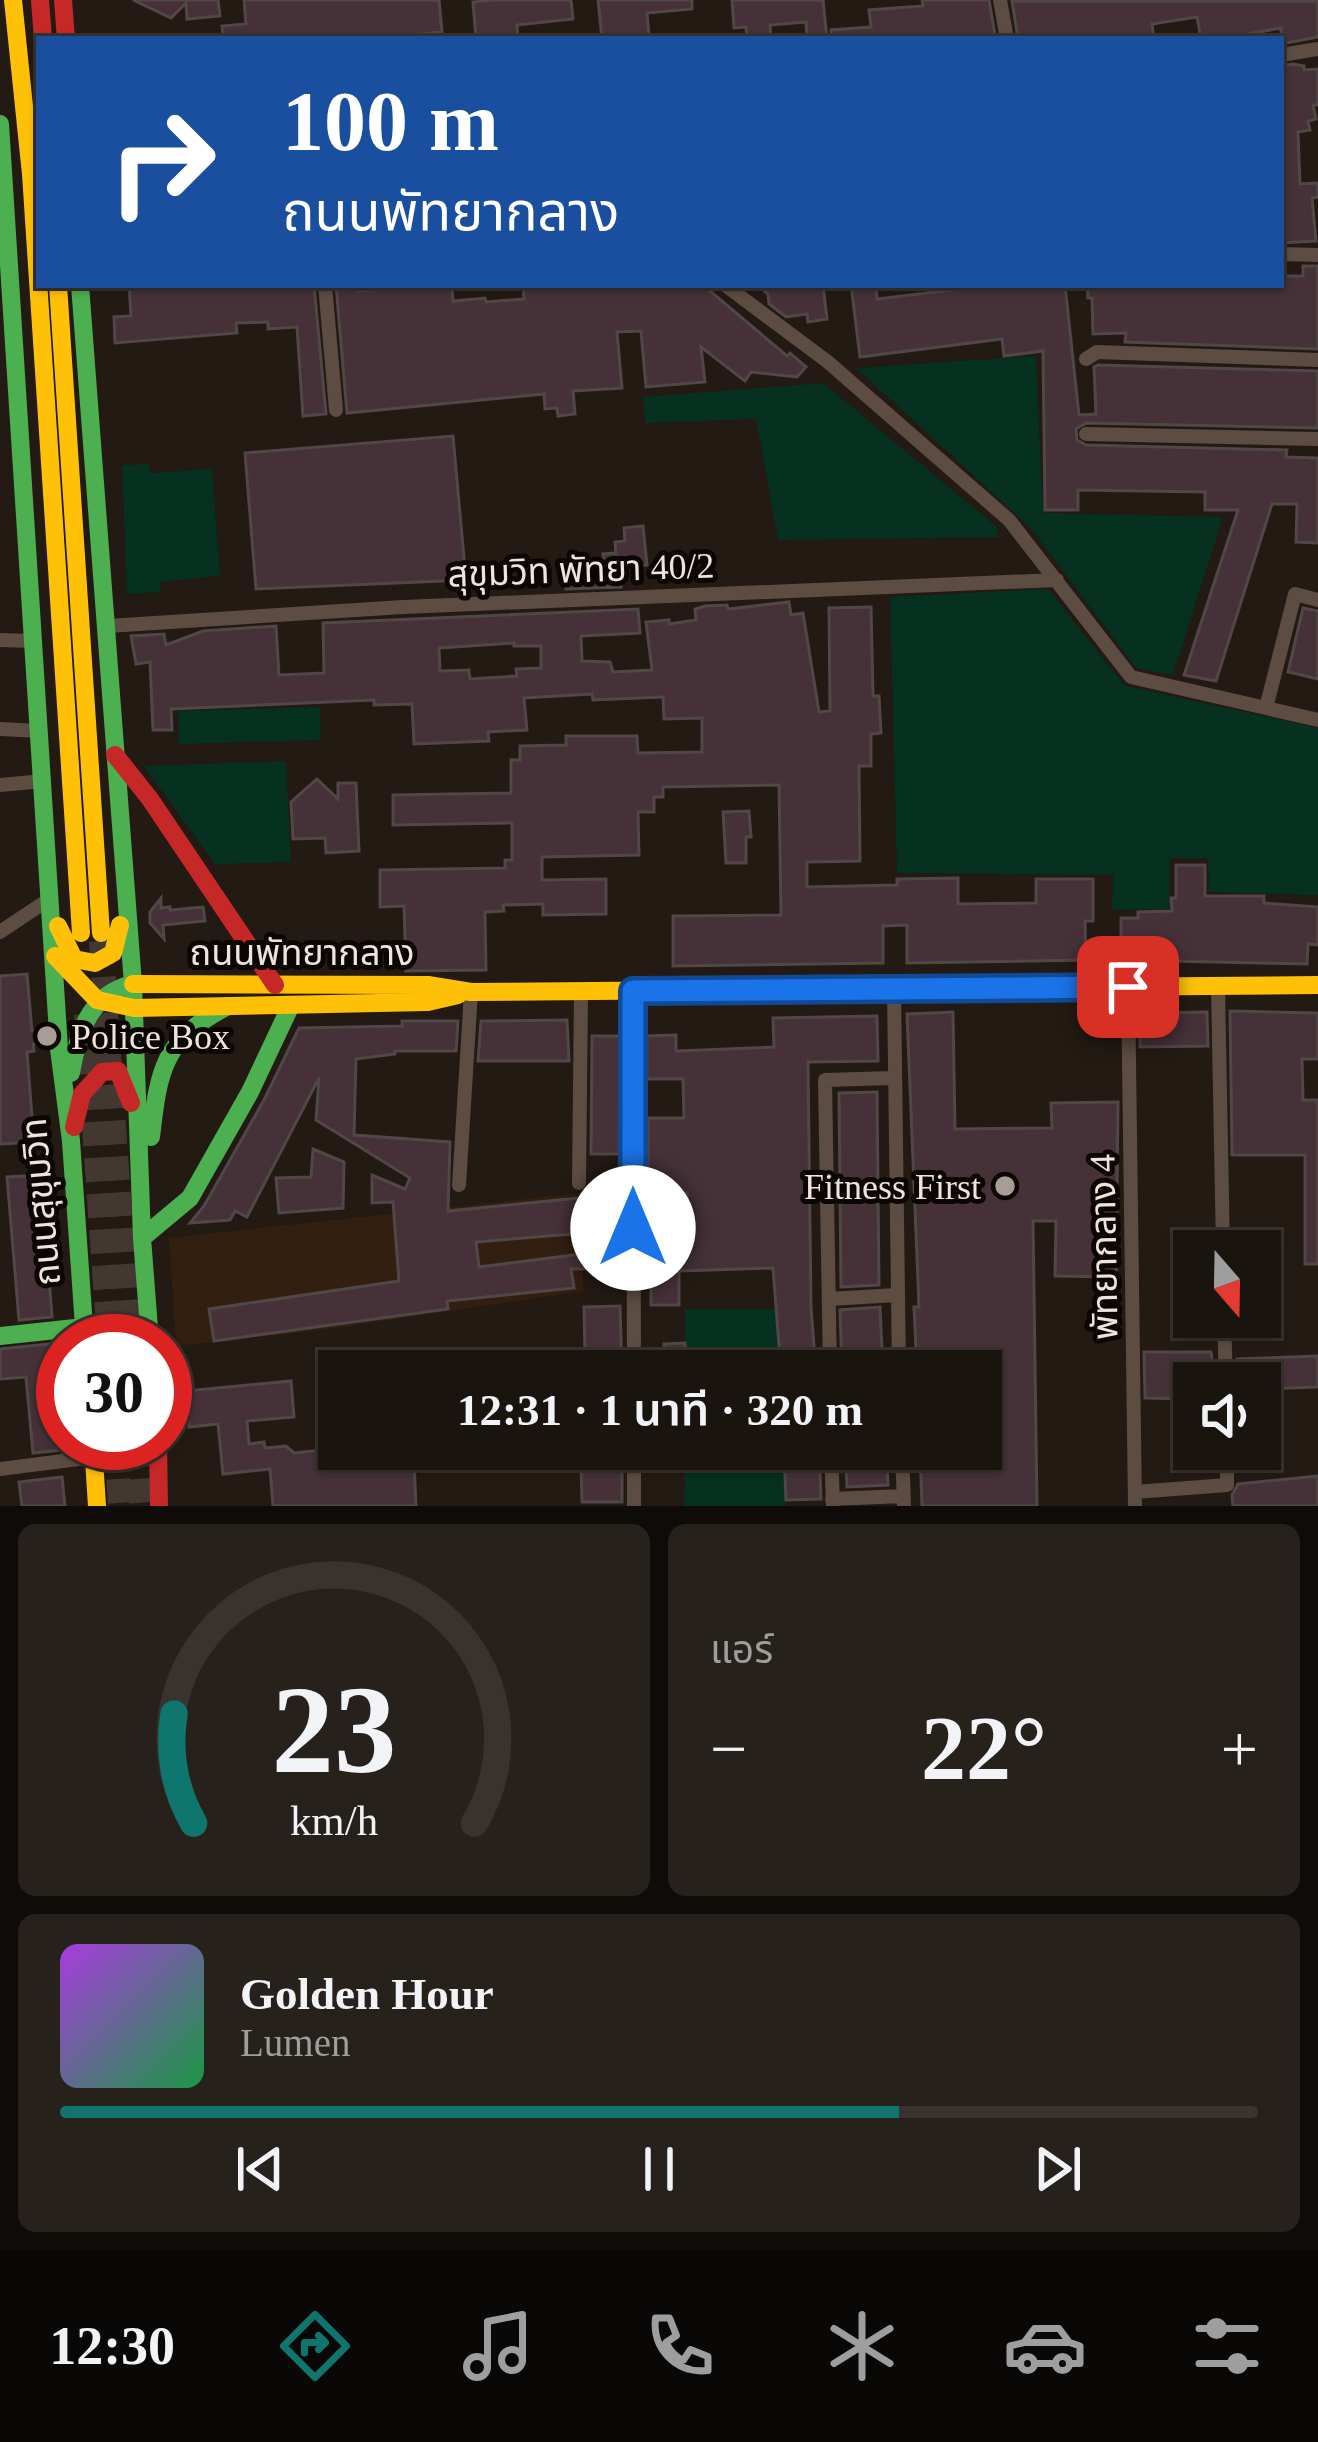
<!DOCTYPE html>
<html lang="th">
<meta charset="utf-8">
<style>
body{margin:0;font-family:"Times New Roman","Noto Sans Thai",serif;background:#27211c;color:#f1f3f6;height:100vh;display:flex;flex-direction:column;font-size:45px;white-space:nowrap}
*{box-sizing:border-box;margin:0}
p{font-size:39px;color:#9f9e9e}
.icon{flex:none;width:66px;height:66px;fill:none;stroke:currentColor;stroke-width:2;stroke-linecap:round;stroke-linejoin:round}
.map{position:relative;height:1506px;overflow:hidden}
.drawer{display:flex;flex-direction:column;gap:18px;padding:18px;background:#0e0b08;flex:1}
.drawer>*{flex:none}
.banner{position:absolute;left:36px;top:36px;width:1248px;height:252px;border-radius:0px;box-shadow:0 3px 9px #0004,0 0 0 3px #38332e;background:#1a4fa0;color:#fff;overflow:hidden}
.needle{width:78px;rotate:160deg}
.tools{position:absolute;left:1173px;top:1230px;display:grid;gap:24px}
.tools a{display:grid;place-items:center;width:108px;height:108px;border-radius:0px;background:#1a140e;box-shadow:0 3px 9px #0004,0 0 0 3px #38332e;font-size:60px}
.speed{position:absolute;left:36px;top:1314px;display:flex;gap:24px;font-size:60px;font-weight:700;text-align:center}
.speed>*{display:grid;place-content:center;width:156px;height:156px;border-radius:50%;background:#1a140e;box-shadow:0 3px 9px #0004,0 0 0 3px #38332e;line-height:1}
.speed .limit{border:18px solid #d22;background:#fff;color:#111}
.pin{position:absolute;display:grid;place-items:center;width:102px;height:102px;color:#fff;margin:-51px;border-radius:24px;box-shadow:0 6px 18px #0006}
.me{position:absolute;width:132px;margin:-66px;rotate:0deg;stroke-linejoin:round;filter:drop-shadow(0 0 9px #0008)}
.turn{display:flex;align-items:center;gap:42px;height:252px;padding:0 48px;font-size:54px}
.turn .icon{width:156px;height:156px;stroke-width:2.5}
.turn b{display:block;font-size:84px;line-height:102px}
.big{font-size:90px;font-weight:600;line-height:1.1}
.drawer .tile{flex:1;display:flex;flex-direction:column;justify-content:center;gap:18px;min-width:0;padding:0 42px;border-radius:18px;background:#27211c}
.drawer .dial{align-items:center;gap:0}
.dial svg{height:312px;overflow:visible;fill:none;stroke:#38332e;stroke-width:7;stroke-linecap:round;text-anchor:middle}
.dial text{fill:#f1f3f6;stroke:none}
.song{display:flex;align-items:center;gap:36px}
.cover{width:144px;height:144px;border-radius:18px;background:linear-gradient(135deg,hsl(280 70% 55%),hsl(140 70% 35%))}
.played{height:12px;border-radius:6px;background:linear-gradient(90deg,#0f766e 70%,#38332e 70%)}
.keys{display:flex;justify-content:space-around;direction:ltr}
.heat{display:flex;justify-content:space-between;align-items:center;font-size:66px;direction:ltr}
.drawer .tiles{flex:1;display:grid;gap:18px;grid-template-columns:1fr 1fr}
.tile:last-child{grid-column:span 2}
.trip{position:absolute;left:318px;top:1350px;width:684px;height:120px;border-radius:0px;background:#1a140e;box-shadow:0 3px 9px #0004,0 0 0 3px #38332e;font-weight:600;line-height:120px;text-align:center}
.tabs{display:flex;height:192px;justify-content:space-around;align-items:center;background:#0a0806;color:#9f9e9e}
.tabs .icon{width:84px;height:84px}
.tabs .current{color:#0f766e}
.tabs b{font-size:54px;color:#f1f3f6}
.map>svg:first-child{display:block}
.built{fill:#331f10}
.green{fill:#063020}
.building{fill:#463139;stroke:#504747;stroke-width:3;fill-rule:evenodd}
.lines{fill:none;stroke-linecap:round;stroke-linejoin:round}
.highway-tunnel{stroke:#423831;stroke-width:24;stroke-dasharray:24 12;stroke-linecap:butt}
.street{stroke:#5d4c41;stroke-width:14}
.fast{stroke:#4caf50;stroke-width:18}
.slow{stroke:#ffc107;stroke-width:18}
.jam{stroke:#c62828;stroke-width:18}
.route-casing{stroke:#114b97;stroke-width:30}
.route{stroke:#1a73e8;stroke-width:21}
.poi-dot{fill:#a89d96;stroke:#0c0603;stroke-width:4.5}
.labels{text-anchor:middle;stroke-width:10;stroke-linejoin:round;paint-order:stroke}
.street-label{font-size:36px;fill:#efe4dc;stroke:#0c0603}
.poi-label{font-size:36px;fill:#efe4dc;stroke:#0c0603;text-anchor:start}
</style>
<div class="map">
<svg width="1318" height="1506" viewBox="0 0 1318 1506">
<rect width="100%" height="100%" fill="#231a13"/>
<path class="built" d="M581,1193L583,1291L323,1330L176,1346L169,1238Z"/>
<path class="green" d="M1036,356L1043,513L1223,517L1173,675L1136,668L1030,527L856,368Z
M823,383L997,527L999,537L778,540L756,419L645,423L643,397Z
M149,464L151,473L212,469L220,576L161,582L160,592L127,594L122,465Z
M1048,589L1125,686L1318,728V895L1209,892L1208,858H1170L1169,909L1112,910L1113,875L897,873L890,597Z
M320,707L321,740L179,744L178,711Z
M286,761L291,862L215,864L144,766Z
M685,1309H778L781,1371H685Z
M685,1449H784L786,1506H684Z"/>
<path class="building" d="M133,0H218L220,16L187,19L186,3L171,18Z
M244,0H439L442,32L373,39H223L222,26L246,24Z
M492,0H571L573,19L517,25L518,39H476L473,2Z
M598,0H692V9L647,13L649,36L602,39Z
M732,0H823L827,39H807L806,22L770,25L771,39H747L746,27L734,28Z
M922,0H989L995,35L954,39H832L831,30L871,27L869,10L923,6Z
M1012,1H1318V37L1281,44V28L1242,35V39H1201L1197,17L1152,24L1154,39H1018Z
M1293,64L1304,66V70L1318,69V105H1313L1316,119L1308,121L1310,130L1298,132L1300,184L1318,183V197L1312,198L1316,241L1281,243V66Z
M1303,266H1318V349L1125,342L1126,333L1093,334L1092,298H1088L1087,285H1281V276H1303Z
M129,285H314L326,414L303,416L297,327L268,329V322L236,323L237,333L115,343L114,317L131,316Z
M336,285H357L358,291L439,285L440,289L452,288L453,301L485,298L486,302L524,299L523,285H578V289L703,285L787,356L790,353L806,367L797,377L751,372L745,381L701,347L705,382L646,387L641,331L617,332L622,388L573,391L575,414L558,416L557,408L545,409L544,394L347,413Z
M757,285H823L827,319L808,322L807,314L786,317L769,304L768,294Z
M851,285H876L877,299L993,285H1065L1079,415L1096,414L1094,367L1098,365L1318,371V428L1086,423L1076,429L1077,440L1086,445L1287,450L1286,457L1318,458V543L1296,542L1297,504H1272L1216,681L1184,675L1238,510H1205V492L1078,490V510H1045L1043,351L1004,356L1002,339L860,357Z
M453,436L466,580L256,589L245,453Z
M643,526L647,565L620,568L621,587L566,589L565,579L605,576L603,554L616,553L615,542L625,541L624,528Z
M789,602L791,615L803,613L819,712L830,711L829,608L871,607L873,696H879L881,733L871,734V766H859L860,861L807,862V887L897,885V879L958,878V904L1036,903V879H1093V921H1085L1086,960L907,963V925L883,926V963L673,966V916L781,915L779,785L663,787V797H654V812H638L639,855L542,857V880L606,879V914L543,915V904L503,905L504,911L485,912L486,970L406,971L404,906L380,907V870L505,868V860H512V823L393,825V795L511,793V760H520V746L566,745V736H637L638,753L702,752V718L664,719L663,697L593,700L592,694L524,698L527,730L488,732L489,741L414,744L412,704L374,705V700L171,709L172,730H153L150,662L136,664L131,636L164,634L166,645L203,631L276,626L279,675L324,673L323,623L638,609L640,633L581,636L582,661L610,662L613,672L652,670L646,622L669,620V624L696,620L695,609L705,606L727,605L728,609ZM514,643V646H541V668L516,669L517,676L470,679L469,670L440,671L439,648Z
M1303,608L1318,611V679L1288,672Z
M317,779L338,799V783H356L359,851L326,853L325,838L293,839L291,802Z
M749,811L751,837H746V863H726L723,812Z
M1176,865H1205V896H1264V903L1318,907V945L1308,944L1307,964L1121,960V918H1138V912L1172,911L1171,898H1176Z
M161,898V908L170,907V910L203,907L205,921L163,925L164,939L150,923V912Z
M27,974L32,1031L41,1030L42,1043L33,1044L34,1051L27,1052L34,1142L0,1144V976Z
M1230,1011L1318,1013V1059H1302L1303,1100H1318V1264H1305V1155H1232Z
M953,1012L955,1129L1052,1128L1051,1103L1118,1102L1116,1277L1055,1276L1056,1221H1033L1037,1506H922L920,1449H981V1371H917L914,1307H919L907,1014Z
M1207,1012L1208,1046L1140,1047V1013Z
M877,1016L878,1061L808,1062L811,1307L816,1371H781L773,1268L679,1271V1305H651V1232H688L687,1193L648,1194V1118H684L683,1079H647V1036L676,1035V1051L774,1047L773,1018Z
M567,1020L569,1061H478L481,1021Z
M402,1021H458L456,1051H395V1054L356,1059L354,1135L450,1142L448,1211L620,1194L621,1230L476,1242L479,1267L621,1249L622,1268L571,1269L574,1288L447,1301L448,1309L214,1341L209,1309L399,1281L393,1202L372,1203V1175L405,1189L410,1178L316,1120L319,1078L247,1217L235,1211L230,1220L190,1223L204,1206L264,1100L299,1028L402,1026Z
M592,1036H620L619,1154H591Z
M877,1092L879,1285L841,1287L839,1093Z
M313,1149L344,1162L343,1208L279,1213L276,1178L311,1177Z
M41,1175L52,1317L19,1320L7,1177Z
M620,1306L622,1371H539V1358L585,1357L584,1307Z
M880,1307L883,1371H842L840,1310Z
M59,1343L63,1450L33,1453L26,1377L0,1379V1349Z
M685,1343V1371H648V1353H664V1344Z
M1144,1352H1211L1215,1383H1194V1399L1145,1398Z
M1318,1356V1387L1260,1389V1383H1237V1359Z
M291,1381L294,1417L247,1421L249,1444L264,1442L265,1448L286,1446L294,1453L332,1449L334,1466L414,1461L416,1506H273L270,1469L223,1474L218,1424L189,1427L185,1391Z
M588,1449H622V1502H582L581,1461H588Z
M784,1449H819L821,1499L786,1500Z
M845,1449H886L888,1485L847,1487Z
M1318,1476V1506H1233L1232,1495L1238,1484Z
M62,1477L65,1506H22L19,1482Z"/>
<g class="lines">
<path class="highway-tunnel" d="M101,941L129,1341
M86,1014L109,1341
M116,1443L120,1506
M136,1443L141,1506"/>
<path class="street" d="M1000,0L1007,39
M1281,55L1318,49
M1281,254L1318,255
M325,285L336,410
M725,285L828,362L1009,520L1131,677L1318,720
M1086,359L1097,352L1318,360
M1086,434L1318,439
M108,626L403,607L1057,580
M0,640L34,641
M1266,708L1295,594L1318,600
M0,729L40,731
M0,785L43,781
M0,932L51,898
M1218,986L1223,1251
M1128,987L1135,1506
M894,989L899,1371
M633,991L634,1371
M579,1183L581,992
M459,1185L471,992
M829,1299L897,1295
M1224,1317L1226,1383
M830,1371L825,1080L893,1078
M634,1449V1506
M831,1449L833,1504
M902,1449L904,1506
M0,1469L94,1457
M1135,1492L1227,1485V1449
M832,1499L903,1496"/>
<path class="fast" d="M0,124L59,1049L71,1141L85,1341
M80,285L133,984L142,1238L150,1341
M71,1073C78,1033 89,994 133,984
M151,1137C159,1068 163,1040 228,1006
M142,1238L190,1198L250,1092L291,1005
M0,1336L84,1327"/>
<path class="slow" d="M13,0L31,174L81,933
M58,285L101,933
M58,926L74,959L95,963L113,953L120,925
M55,956L97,1000L134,1008
M133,984L428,985L471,992L1318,985
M134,1008L428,1002L458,995
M93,1443L97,1506"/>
<path class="jam" d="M40,0L43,39
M63,0L66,39
M115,755L150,799L275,985
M74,1127L82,1094L102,1072L118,1071L131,1103
M158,1443L159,1506"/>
</g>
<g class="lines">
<g class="route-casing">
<path id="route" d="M633,1228V991L1128,987"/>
</g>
<use href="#route" class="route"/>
</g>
<g class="poi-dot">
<circle cx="47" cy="1036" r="12"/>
<circle cx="1005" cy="1186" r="12"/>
</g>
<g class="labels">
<g class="street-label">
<text transform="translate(581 569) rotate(-2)" y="13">สุขุมวิท พัทยา 40/2</text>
<text x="302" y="965">ถนนพัทยากลาง</text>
<text transform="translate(40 1202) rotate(-95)" y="13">ถนนสุขุมวิท</text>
<text transform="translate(1103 1247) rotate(-91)" y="13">พัทยากลาง 4</text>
</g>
<g class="poi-label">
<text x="71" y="1049">Police Box</text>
<text x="981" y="1199" text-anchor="end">Fitness First</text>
</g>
</g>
</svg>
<div class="tools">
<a><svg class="needle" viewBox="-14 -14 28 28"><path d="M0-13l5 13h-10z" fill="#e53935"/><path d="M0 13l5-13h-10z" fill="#9f9e9e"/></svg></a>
<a><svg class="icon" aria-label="sound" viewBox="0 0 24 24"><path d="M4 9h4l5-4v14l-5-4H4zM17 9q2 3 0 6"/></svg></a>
</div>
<div class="speed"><div class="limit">30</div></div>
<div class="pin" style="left:1128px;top:987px;background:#d93025"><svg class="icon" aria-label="arrive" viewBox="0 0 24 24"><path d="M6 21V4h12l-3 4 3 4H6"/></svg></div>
<svg class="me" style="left:633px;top:1228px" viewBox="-20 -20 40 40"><circle r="19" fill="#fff"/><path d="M0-13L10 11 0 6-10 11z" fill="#1a73e8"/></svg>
<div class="trip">12:31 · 1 นาที · 320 m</div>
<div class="banner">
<div class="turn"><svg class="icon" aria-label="right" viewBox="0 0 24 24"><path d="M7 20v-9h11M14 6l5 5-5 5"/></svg><div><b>100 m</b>ถนนพัทยากลาง</div></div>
</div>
</div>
<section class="drawer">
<div class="tiles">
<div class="tile dial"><svg viewBox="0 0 100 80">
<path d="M14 69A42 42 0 1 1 86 69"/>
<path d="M14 69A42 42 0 0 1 9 41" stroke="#0f766e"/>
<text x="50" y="56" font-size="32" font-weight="700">23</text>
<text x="50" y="72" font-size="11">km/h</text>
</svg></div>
<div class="tile"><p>แอร์</p>
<div class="heat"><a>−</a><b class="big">22°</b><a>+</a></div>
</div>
<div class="tile">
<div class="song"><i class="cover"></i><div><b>Golden Hour</b><p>Lumen</p></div></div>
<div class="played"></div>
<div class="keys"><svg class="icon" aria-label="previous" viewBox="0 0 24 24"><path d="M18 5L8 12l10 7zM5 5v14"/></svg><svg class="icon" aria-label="pause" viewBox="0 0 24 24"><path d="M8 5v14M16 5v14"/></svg><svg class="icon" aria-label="next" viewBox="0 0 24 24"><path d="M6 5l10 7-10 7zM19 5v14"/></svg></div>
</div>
</div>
</section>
<nav class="tabs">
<b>12:30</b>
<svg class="icon current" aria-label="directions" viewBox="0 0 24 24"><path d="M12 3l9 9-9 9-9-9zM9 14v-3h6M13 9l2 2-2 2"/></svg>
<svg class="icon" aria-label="music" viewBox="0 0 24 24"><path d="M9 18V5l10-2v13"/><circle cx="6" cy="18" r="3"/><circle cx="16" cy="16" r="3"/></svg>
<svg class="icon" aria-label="phone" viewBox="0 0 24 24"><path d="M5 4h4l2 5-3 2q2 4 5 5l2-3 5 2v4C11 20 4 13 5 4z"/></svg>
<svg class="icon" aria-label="climate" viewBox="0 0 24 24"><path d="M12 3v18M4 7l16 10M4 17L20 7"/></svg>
<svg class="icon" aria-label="car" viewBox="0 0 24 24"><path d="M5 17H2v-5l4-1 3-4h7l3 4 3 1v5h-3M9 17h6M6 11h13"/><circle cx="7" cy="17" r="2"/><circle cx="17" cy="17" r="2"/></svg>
<svg class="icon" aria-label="filters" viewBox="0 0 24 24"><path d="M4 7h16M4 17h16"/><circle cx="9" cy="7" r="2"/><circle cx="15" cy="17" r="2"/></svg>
</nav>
